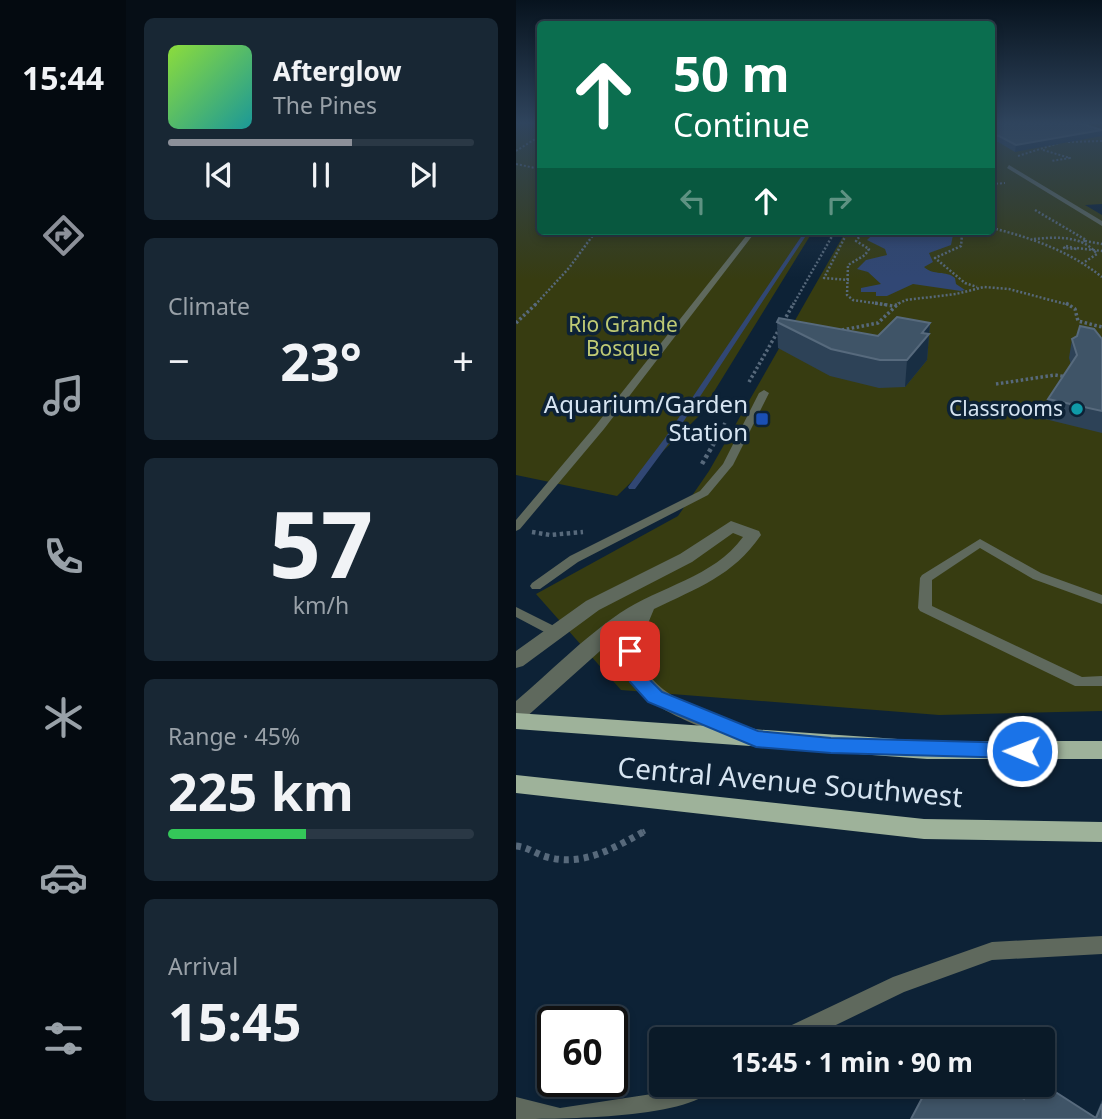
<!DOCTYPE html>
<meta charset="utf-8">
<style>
body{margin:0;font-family:"Noto Sans",sans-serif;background:#182734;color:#f1f3f6;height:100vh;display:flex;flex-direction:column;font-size:26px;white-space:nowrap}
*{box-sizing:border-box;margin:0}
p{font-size:23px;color:#99a1a8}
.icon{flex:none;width:38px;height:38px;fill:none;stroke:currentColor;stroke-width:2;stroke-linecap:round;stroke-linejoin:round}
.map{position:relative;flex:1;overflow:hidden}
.details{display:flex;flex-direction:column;gap:18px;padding:18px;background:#060e16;width:390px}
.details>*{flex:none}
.hud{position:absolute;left:21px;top:21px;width:458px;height:214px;border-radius:7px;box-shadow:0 4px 10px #0003,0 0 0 2px #2a3845;background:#0b6e4f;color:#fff;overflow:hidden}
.speed{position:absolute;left:21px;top:1006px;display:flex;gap:14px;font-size:35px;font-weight:700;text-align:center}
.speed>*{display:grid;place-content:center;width:91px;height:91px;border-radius:50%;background:#0a1a28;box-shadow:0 4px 10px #0003,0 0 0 2px #2a3845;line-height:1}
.speed .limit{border:4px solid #111;border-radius:10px;background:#fff;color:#111}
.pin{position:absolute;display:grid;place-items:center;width:60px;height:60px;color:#fff;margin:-30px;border-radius:14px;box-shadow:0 4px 10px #0006}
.me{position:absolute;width:77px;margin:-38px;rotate:271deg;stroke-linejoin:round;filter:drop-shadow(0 0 5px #0008)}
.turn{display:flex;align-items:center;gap:24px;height:147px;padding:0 21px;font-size:32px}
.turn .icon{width:91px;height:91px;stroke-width:2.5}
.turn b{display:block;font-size:49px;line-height:60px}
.lanes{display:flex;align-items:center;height:66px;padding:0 21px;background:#0003;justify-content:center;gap:35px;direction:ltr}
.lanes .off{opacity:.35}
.big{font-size:52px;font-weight:700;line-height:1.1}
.details .card{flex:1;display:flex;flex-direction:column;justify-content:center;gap:10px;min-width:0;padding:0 24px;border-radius:10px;background:#182734}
.details .dial{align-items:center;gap:0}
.dial b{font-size:91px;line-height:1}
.song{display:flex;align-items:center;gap:21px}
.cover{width:84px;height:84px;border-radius:10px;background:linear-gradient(135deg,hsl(90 70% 55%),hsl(180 70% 35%))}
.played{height:7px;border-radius:4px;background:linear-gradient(90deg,#8c9099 60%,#2a3845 60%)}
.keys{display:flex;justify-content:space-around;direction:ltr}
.heat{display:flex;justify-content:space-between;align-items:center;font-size:38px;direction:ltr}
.charge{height:10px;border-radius:5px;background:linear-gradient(90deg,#34c759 45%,#2a3845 0)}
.trip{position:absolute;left:133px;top:1027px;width:406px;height:70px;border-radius:7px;background:#0a1a28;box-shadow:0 4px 10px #0003,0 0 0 2px #2a3845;font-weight:700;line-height:70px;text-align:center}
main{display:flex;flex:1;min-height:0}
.tabs{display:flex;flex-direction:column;width:126px;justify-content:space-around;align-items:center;background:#040a10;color:#99a1a8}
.tabs .icon{width:49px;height:49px}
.tabs .on{color:#8c9099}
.tabs b{font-size:32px;color:#f1f3f6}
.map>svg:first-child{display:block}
.green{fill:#373c11}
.water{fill:#314774}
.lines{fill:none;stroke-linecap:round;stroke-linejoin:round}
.stream{fill:#314774;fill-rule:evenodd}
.path-far5{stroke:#57697b;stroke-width:2;stroke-dasharray:2 2;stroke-linecap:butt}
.path-far4{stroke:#57697b;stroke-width:2.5;stroke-dasharray:2 2;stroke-linecap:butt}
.path-far3{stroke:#57697b;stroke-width:3.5;stroke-dasharray:2.5 2.5;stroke-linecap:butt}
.path-far2{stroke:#57697b;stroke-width:4.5;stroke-dasharray:3.5 3.5;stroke-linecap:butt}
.path-far1{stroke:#57697b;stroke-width:5;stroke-dasharray:4.5 4.5;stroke-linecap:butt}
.path{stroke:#57697b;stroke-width:7;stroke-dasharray:5 5;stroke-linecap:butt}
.service{fill:#5f695d;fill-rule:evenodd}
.minor{fill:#5f695d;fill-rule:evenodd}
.primary{fill:#9eb29a;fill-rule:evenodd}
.wall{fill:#2d4257}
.shaded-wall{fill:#182e43}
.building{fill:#3f5467;stroke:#576a7d;stroke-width:2}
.route{fill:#1a73e8;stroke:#114b97;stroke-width:2}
.culture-dot{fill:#0f9aa8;stroke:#0d2236;stroke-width:2.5}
.transit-dot{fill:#1a4fb4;stroke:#0d2236;stroke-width:2.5}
.labels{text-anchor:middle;stroke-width:7;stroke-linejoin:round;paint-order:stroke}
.far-park-label{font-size:21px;fill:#bfca74;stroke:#0d2236}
.far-poi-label{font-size:21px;fill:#d6e4f1;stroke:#0d2236;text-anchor:end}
.poi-label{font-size:24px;fill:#d6e4f1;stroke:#0d2236;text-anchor:end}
.near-street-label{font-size:28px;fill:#d6e4f1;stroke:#0d2236}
</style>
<main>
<nav class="tabs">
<b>15:44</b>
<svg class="icon on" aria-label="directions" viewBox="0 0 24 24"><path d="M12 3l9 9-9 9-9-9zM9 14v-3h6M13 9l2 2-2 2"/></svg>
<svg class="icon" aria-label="music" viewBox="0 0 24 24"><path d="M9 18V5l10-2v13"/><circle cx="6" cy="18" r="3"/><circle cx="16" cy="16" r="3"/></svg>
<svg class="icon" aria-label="phone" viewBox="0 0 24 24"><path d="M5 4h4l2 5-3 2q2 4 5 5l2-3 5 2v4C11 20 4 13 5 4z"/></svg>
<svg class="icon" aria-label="climate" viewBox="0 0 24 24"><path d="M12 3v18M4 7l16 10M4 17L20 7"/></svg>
<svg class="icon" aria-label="car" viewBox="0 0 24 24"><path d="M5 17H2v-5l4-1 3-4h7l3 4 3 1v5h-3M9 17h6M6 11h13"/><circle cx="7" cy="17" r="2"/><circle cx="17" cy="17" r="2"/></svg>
<svg class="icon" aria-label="filters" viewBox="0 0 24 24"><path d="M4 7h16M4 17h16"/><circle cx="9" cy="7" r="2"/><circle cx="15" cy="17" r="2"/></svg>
</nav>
<section class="details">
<div class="card">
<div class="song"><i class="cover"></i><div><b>Afterglow</b><p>The Pines</p></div></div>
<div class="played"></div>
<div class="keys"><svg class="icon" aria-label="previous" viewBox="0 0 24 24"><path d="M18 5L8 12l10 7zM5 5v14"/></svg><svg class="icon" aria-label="pause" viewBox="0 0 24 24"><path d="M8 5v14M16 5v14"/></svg><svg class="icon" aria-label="next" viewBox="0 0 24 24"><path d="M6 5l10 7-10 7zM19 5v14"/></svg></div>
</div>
<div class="card"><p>Climate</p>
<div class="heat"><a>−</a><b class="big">23°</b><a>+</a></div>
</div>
<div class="card dial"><b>57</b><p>km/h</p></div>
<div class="card"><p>Range · 45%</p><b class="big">225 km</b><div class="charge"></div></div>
<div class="card"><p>Arrival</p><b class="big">15:45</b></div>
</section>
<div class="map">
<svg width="586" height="1119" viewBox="0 0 586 1119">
<rect width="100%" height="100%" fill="#0d2236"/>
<path class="green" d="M0,122H24V231H297L183,416L101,496L0,475Z
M476,122H586V204L569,205L586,215V711L423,715L105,690L20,594L162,516L193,471L330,231H476Z"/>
<path class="water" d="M360,231H417L437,235L435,245L413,253L417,262L408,267C418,276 430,270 439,278L440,284L449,290L445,291L397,284L371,296H360V292H345V288L365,284L352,272L341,269L350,260L371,255L369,249L351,240Z"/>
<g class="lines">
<path class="stream" d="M289,231H293L156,439L119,489H113L112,487L149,438Z"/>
<path class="path-far5" d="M552,142L586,141
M527,150L554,158L535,161
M0,151L24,136
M502,156L543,143
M0,164L24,169
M476,184L489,183"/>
<path class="path-far4" d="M519,210L570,240L565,242
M476,228C516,238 553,251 586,277
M332,231L308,278L333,280
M348,231L340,241L353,249L349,255L332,265L331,295L337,300L371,305
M421,231L446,235L445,246L419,258L449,283L461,287
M518,239C540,237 566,235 581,254L567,263
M569,241L586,244
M550,246L561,249L548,248Z
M561,248L586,251
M19,305L53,268L80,231
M277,305L319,231
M379,305L390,300L440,294L468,287L493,289L553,305"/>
<path class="path-far3" d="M359,303L377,306
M550,303L559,309L562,321L586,327
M0,323L21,303
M321,331L362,323L383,303
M233,382L278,303
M480,384L539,375L551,377
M201,438L209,423"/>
<path class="path-far2" d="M186,464L202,436
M16,532L34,535L67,532"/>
<path class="path-far1" d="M127,832L129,831"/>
<path class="path" d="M0,846C12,847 20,854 31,857C67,867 98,848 129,831"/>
<path class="service" d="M493,165L586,221V226L491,168Z
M234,231H240L88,429L4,529L0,531V520L80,425Z
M248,390L253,393L217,465L192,495L62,562L24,589H16L14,586L16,583L54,556L184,491L207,464L243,393Z
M464,539L525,573L586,595V604L517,579L464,548L416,580V606L566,677L586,676V686H559L404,611L402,608L404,578L406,575Z
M0,607L44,629L46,632L44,635H34L0,617Z
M586,936V954L476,960L388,992L289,1040H256L259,1033L377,977L476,942Z
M169,1085H200C182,1119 41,1119 0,1119V1097L44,1108L162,1090Z"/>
<path class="minor" d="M215,521L243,531L245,535C217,576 181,588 138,609C131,626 122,644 127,662C137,700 209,718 242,730L245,736L242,742L234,744L226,742C177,723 81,698 112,626L8,719L0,721V701C34,672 66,639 104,613C144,586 197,578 227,537L217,533L176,562L83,610L7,666L0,668V651L70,601L164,554Z"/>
<path class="primary" d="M0,713L411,741H586V759H411L0,729Z
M0,775L408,819L586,822V842L408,839L0,793Z"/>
</g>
<path class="wall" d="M476,122H560L499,152L482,142H476Z
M261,322L362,336L414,323L411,360L389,387L363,388L314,376L262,348Z
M556,339H586V433L529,419L532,399L555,365L553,358Z
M508,1099L579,1117L586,1100V1119Z"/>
<path class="shaded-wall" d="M586,130V136L499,152L500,145Z
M414,323L411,360L389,387L391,360L406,333Z"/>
<path class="building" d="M476,122H560L586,130L500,145L483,136L476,135Z
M381,317L414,323L406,333L413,334L391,360H364L315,349L261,322L263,318L362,336Z
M564,326L578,329L586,339V411L532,399L561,355L556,339L561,336Z
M527,1084L580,1118L586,1104V1119H395L413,1085H486L508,1099L514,1085Z"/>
<linearGradient id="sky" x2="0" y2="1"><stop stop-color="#07131e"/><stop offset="0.44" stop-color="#2f445d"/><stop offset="1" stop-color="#2f445d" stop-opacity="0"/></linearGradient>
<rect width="586" height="279" fill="url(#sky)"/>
<path class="route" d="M114,645L120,647L132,678L146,692L242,731L315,738L506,743L514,745L517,751L514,756L506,758L315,753L240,747L132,702L114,682L105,651L107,647Z"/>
<circle class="culture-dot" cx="561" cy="409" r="7"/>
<rect class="transit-dot" x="239" y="412" width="14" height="14" rx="3.5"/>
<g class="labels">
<g class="far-park-label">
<text x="107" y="332">Rio Grande<tspan x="107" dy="24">Bosque</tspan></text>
</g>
<g class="far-poi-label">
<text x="547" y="416">Classrooms</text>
</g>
<g class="poi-label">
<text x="232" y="413">Aquarium/Garden<tspan x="232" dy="28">Station</tspan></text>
</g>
<g class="near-street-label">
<text transform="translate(274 782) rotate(5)" y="10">Central Avenue Southwest</text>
</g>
</g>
</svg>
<div class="speed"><div class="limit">60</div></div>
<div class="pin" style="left:114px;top:651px;background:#d93025"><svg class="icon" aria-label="arrive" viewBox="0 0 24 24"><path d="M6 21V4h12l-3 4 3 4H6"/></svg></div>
<svg class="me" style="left:506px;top:751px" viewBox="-20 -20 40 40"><circle r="17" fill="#1a73e8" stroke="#fff" stroke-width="3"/><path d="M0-11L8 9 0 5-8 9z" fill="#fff"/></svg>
<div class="trip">15:45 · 1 min · 90 m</div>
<div class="hud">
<div class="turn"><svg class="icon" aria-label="ahead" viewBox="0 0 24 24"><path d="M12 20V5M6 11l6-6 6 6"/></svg><div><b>50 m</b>Continue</div></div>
<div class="lanes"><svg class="icon off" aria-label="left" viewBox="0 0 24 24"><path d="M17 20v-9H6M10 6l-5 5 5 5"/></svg><svg class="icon" aria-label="ahead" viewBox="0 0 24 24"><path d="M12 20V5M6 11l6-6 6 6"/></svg><svg class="icon off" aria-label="right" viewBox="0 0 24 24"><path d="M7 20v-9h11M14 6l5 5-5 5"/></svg></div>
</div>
</div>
</main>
